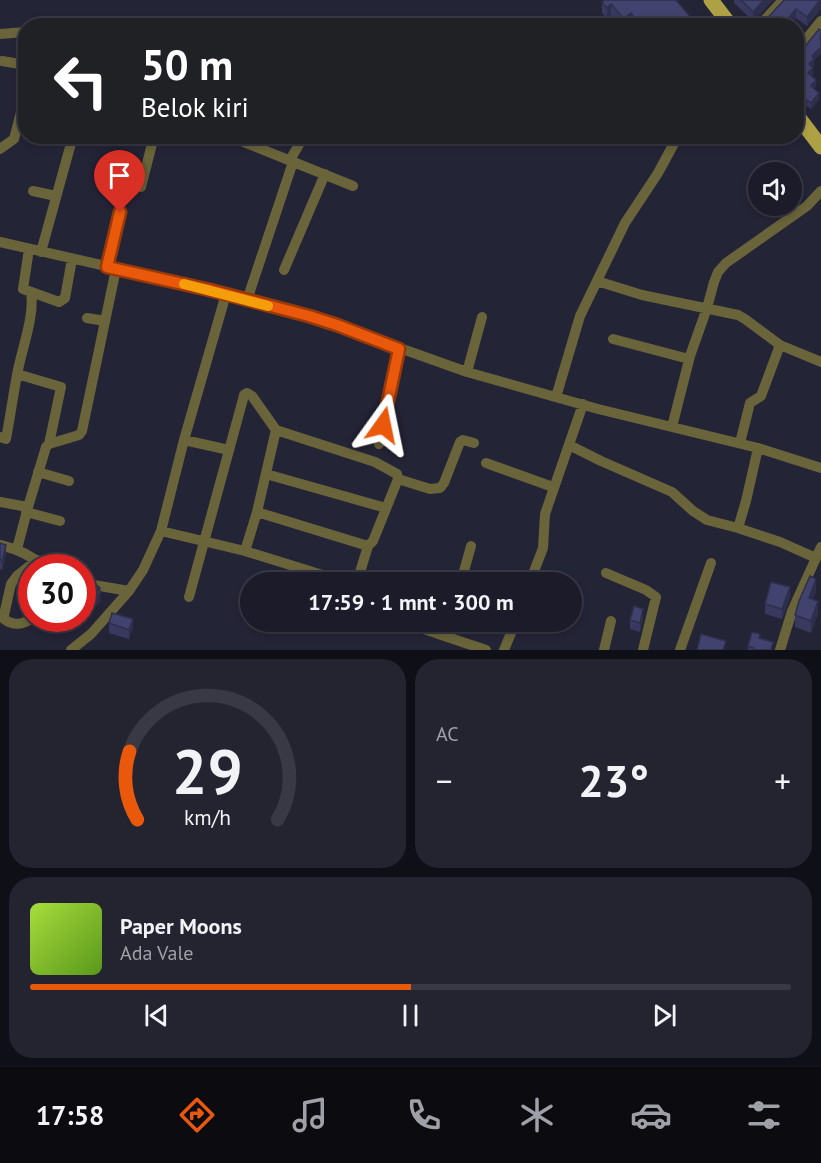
<!DOCTYPE html>
<html lang="id">
<meta charset="utf-8">
<style>
body{margin:0;font-family:"PT Sans",sans-serif;background:#242431;color:#f1f3f6;height:100vh;display:flex;flex-direction:column;font-size:22px;white-space:nowrap}
*{box-sizing:border-box;margin:0}
p{font-size:20px;color:#a0a1a8}
.icon{flex:none;width:33px;height:33px;fill:none;stroke:currentColor;stroke-width:2;stroke-linecap:round;stroke-linejoin:round}
.map{position:relative;height:650px;overflow:hidden}
.panel{display:flex;flex-direction:column;gap:9px;padding:9px;background:#0f0f17;flex:1}
.panel>*{flex:none}
.banner{position:absolute;left:18px;top:18px;width:786px;height:126px;border-radius:24px;box-shadow:0 3px 9px #0003,0 0 0 2px #393946;background:#202124;color:#fff;overflow:hidden}
.fabs{position:absolute;left:748px;top:162px;display:grid;gap:12px}
.fabs a{display:grid;place-items:center;width:54px;height:54px;border-radius:50%;background:#1b1b29;box-shadow:0 3px 9px #0003,0 0 0 2px #393946;font-size:30px}
.speed{position:absolute;left:18px;top:554px;display:flex;gap:12px;font-size:30px;font-weight:700;text-align:center}
.speed>*{display:grid;place-content:center;width:78px;height:78px;border-radius:50%;background:#1b1b29;box-shadow:0 3px 9px #0003,0 0 0 2px #393946;line-height:1}
.speed .limit{border:9px solid #d22;background:#fff;color:#111}
.pin{position:absolute;display:grid;place-items:center;width:51px;height:51px;color:#fff;margin:-62px -26px;border-radius:50% 50% 50% 0;rotate:-45deg;box-shadow:0 0 6px #0007}
.pin .icon{rotate:45deg}
.me{position:absolute;width:66px;margin:-33px;rotate:12deg;stroke-linejoin:round;filter:drop-shadow(0 0 4px #0008)}
.turn{display:flex;align-items:center;gap:21px;height:126px;padding:0 24px;font-size:27px}
.turn .icon{width:78px;height:78px;stroke-width:2.5}
.turn b{display:block;font-size:42px;line-height:51px}
.big{font-size:45px;font-weight:700;line-height:1.1}
.panel .card{flex:1;display:flex;flex-direction:column;justify-content:center;gap:9px;min-width:0;padding:0 21px;border-radius:24px;background:#242431}
.panel .dial{align-items:center;gap:0}
.dial svg{height:156px;overflow:visible;fill:none;stroke:#393946;stroke-width:7;stroke-linecap:round;text-anchor:middle}
.dial text{fill:#f1f3f6;stroke:none}
.song{display:flex;align-items:center;gap:18px}
.cover{width:72px;height:72px;border-radius:9px;background:linear-gradient(135deg,hsl(80 70% 55%),hsl(90 70% 35%))}
.played{height:6px;border-radius:3px;background:linear-gradient(90deg,#ea580c 50%,#393946 50%)}
.keys{display:flex;justify-content:space-around;direction:ltr}
.heat{display:flex;justify-content:space-between;align-items:center;font-size:33px;direction:ltr}
.panel .tiles{flex:1;display:grid;gap:9px;grid-template-columns:1fr 1fr}
.card:last-child{grid-column:span 2}
.trip{position:absolute;left:240px;top:572px;width:342px;height:60px;border-radius:30px;background:#1b1b29;box-shadow:0 3px 9px #0003,0 0 0 2px #393946;font-weight:700;line-height:60px;text-align:center}
.tabs{display:flex;height:96px;justify-content:space-around;align-items:center;background:#0b0b10;color:#a0a1a8}
.tabs .icon{width:42px;height:42px}
.tabs .on{color:#ea580c}
.tabs b{font-size:27px;color:#f1f3f6}
.map>svg:first-child{display:block}
.lines{fill:none;stroke-linecap:round;stroke-linejoin:round}
.minor{stroke:#6a643a;stroke-width:10}
.primary{stroke:#aea145;stroke-width:15}
.wall{fill:#39395f}
.shaded-wall{fill:#2e2e4d}
.building{fill:#42426e;stroke:#2e2e4d;stroke-width:1.5}
.route-casing{stroke:#983908;stroke-width:15}
.route{stroke:#ea580c;stroke-width:10}
.slow{stroke:#f59e0b;stroke-width:10}
</style>
<div class="map">
<svg width="821" height="650" viewBox="0 0 821 650">
<rect width="100%" height="100%" fill="#242437"/>
<g class="lines">
<path class="minor" d="M759,26L783,0
M0,34L26,32
M796,52L821,21
M2,61L26,65
M229,136L353,186
M0,149L14,139L26,93
M290,160L304,136
M141,187L154,136
M33,191L56,196
M0,242L194,286L310,316L467,372L598,409L758,448L821,468
M29,249L23,289L59,302L65,298L72,259
M41,252L73,136
M107,267L120,212
M284,270L325,174
M597,281L642,295L738,315L745,319L780,345L821,362
M247,300L293,162
M87,318L105,321
M613,339L689,359
M467,372L482,317
M17,374L61,387L49,444
M556,397L580,316L625,223L658,173L678,136
M672,427L690,356L707,308L714,282L718,272L726,263L807,206L821,191
M0,437L6,439C10,418 13,396 17,375C21,351 35,316 31,293
M184,440L229,450
M740,443L750,403L761,396L780,345
M379,444L399,349
M569,445L601,461L672,492L693,511L707,520L738,528L780,542L816,558
M486,463L553,487
M38,472L69,481
M266,474L386,508
M398,479L430,489L440,488L444,483L460,442L463,440L474,443
M0,502L28,507
M26,512L60,521
M257,512L368,546
M738,528L746,501L758,448
M161,531L245,551L345,582
M0,545C18,549 31,555 45,567
M17,549L28,507L46,447L49,444L79,435L82,431L116,269
M245,551L257,512L276,430
M606,573L646,590L656,597L643,650
M461,582L471,546
M530,582L543,548L545,514L583,404
M82,583L129,591
M189,597L243,399L244,395L247,393L252,396L276,430L375,462L397,474L398,479L373,541L368,546L357,582
M32,618C23,625 13,626 4,619V615L11,584L17,576L37,560
M400,621L486,650
M446,636L450,621
M71,650L91,634L129,591L143,570L161,531L184,440L226,294
M504,650L516,621
M604,650L611,621
M680,650L711,563
M780,650L792,611L821,547"/>
<path class="primary" d="M711,0L731,26
M796,114L821,147"/>
</g>
<path class="wall" d="M734,0H773L753,21L734,3Z
M784,0H821L807,26L796,18L789,26H763V23Z
M602,2L698,26H632L631,25L630,26H620L611,15L607,19L602,13Z
M821,31V53L814,60V65L812,67L813,74L812,76L816,86L814,89L819,99L811,109L807,106L804,109L800,105H796V52L798,53L802,50Z
M0,543L6,554L2,570L0,569Z
M32,567V588L24,580V571Z
M82,586L101,601L93,609L82,600Z
M816,591L813,599L818,613L811,633L795,627V615Z
M790,597L782,619L765,614V604Z
M643,618L640,632L630,629V620Z
M109,623L133,628L129,639L109,633Z
M760,639L773,650H748V646Z"/>
<path class="shaded-wall" d="M764,0H773L753,21V12Z
M821,0V9L807,26V17Z
M611,4V15L607,19V8Z
M796,9V18L789,26H782Z
M631,13V25L630,26H624V19Z
M667,19V26H659Z
M821,47V53L814,60V65L809,70V64L812,56Z
M813,68V74L808,79V73Z
M816,80V86L811,93V86Z
M819,93V99L811,109V103Z
M807,100V106L804,109V102Z
M6,545V554L2,570V561Z
M816,579V591L809,610V598Z
M790,587V597L782,619V609Z
M100,588L101,601L93,609V600Z
M818,601V613L811,633V621Z
M643,609V618L640,632V623Z
M133,619V628L129,639V630Z"/>
<path class="building" d="M604,0H676L698,26H673L667,19L659,26H655L654,24L652,26H641L631,13L624,19L611,4L607,8L602,2Z
M741,0H764L753,12Z
M784,0H820L807,17L796,9L782,26H766L763,23Z
M819,29L821,31V37L820,39L821,40V47L812,56L814,59L809,64L813,68L808,73L816,80L811,86L819,93L811,103L807,100L804,102L800,99L796,98V52L798,53L802,50Z
M0,543L6,545L2,561L0,560Z
M36,561L40,567H32V579L24,571Z
M810,576L816,579L809,598L818,601L811,621L795,615L799,601Z
M87,582L93,585L95,584L100,588L98,590L101,592L93,600L82,590V586Z
M771,582L790,587L782,609L765,604Z
M634,606L643,609L640,623L630,620Z
M112,613L133,619L129,630L109,623Z
M752,632L760,634L759,638L773,642L771,650H754V648L748,646Z
M701,634L726,641L723,650H697Z"/>
<g class="lines">
<g class="route-casing">
<path id="route" d="M120,212L107,267L210,290L309,316L337,325L399,349L383,425"/>
</g>
<use href="#route" class="route"/>
<path class="slow" d="M184,284L268,306"/>
</g>
</svg>
<div class="fabs">
<a><svg class="icon" aria-label="sound" viewBox="0 0 24 24"><path d="M4 9h4l5-4v14l-5-4H4zM17 9q2 3 0 6"/></svg></a>
</div>
<div class="speed"><div class="limit">30</div></div>
<div class="pin" style="left:120px;top:212px;background:#d93025"><svg class="icon" aria-label="arrive" viewBox="0 0 24 24"><path d="M6 21V4h12l-3 4 3 4H6"/></svg></div>
<svg class="me" style="left:383px;top:425px" viewBox="-20 -20 40 40"><path d="M0-17L14 15 0 8-14 15z" fill="#ea580c" stroke="#fff" stroke-width="4"/></svg>
<div class="trip">17:59 · 1 mnt · 300 m</div>
<div class="banner">
<div class="turn"><svg class="icon" aria-label="left" viewBox="0 0 24 24"><path d="M17 20v-9H6M10 6l-5 5 5 5"/></svg><div><b>50 m</b>Belok kiri</div></div>
</div>
</div>
<section class="panel">
<div class="tiles">
<div class="card dial"><svg viewBox="0 0 100 80">
<path d="M14 69A42 42 0 1 1 86 69"/>
<path d="M14 69A42 42 0 0 1 10 34" stroke="#ea580c"/>
<text x="50" y="56" font-size="32" font-weight="700">29</text>
<text x="50" y="72" font-size="11">km/h</text>
</svg></div>
<div class="card"><p>AC</p>
<div class="heat"><a>−</a><b class="big">23°</b><a>+</a></div>
</div>
<div class="card">
<div class="song"><i class="cover"></i><div><b>Paper Moons</b><p>Ada Vale</p></div></div>
<div class="played"></div>
<div class="keys"><svg class="icon" aria-label="previous" viewBox="0 0 24 24"><path d="M18 5L8 12l10 7zM5 5v14"/></svg><svg class="icon" aria-label="pause" viewBox="0 0 24 24"><path d="M8 5v14M16 5v14"/></svg><svg class="icon" aria-label="next" viewBox="0 0 24 24"><path d="M6 5l10 7-10 7zM19 5v14"/></svg></div>
</div>
</div>
</section>
<nav class="tabs">
<b>17:58</b>
<svg class="icon on" aria-label="directions" viewBox="0 0 24 24"><path d="M12 3l9 9-9 9-9-9zM9 14v-3h6M13 9l2 2-2 2"/></svg>
<svg class="icon" aria-label="music" viewBox="0 0 24 24"><path d="M9 18V5l10-2v13"/><circle cx="6" cy="18" r="3"/><circle cx="16" cy="16" r="3"/></svg>
<svg class="icon" aria-label="phone" viewBox="0 0 24 24"><path d="M5 4h4l2 5-3 2q2 4 5 5l2-3 5 2v4C11 20 4 13 5 4z"/></svg>
<svg class="icon" aria-label="climate" viewBox="0 0 24 24"><path d="M12 3v18M4 7l16 10M4 17L20 7"/></svg>
<svg class="icon" aria-label="car" viewBox="0 0 24 24"><path d="M5 17H2v-5l4-1 3-4h7l3 4 3 1v5h-3M9 17h6M6 11h13"/><circle cx="7" cy="17" r="2"/><circle cx="17" cy="17" r="2"/></svg>
<svg class="icon" aria-label="filters" viewBox="0 0 24 24"><path d="M4 7h16M4 17h16"/><circle cx="9" cy="7" r="2"/><circle cx="15" cy="17" r="2"/></svg>
</nav>
